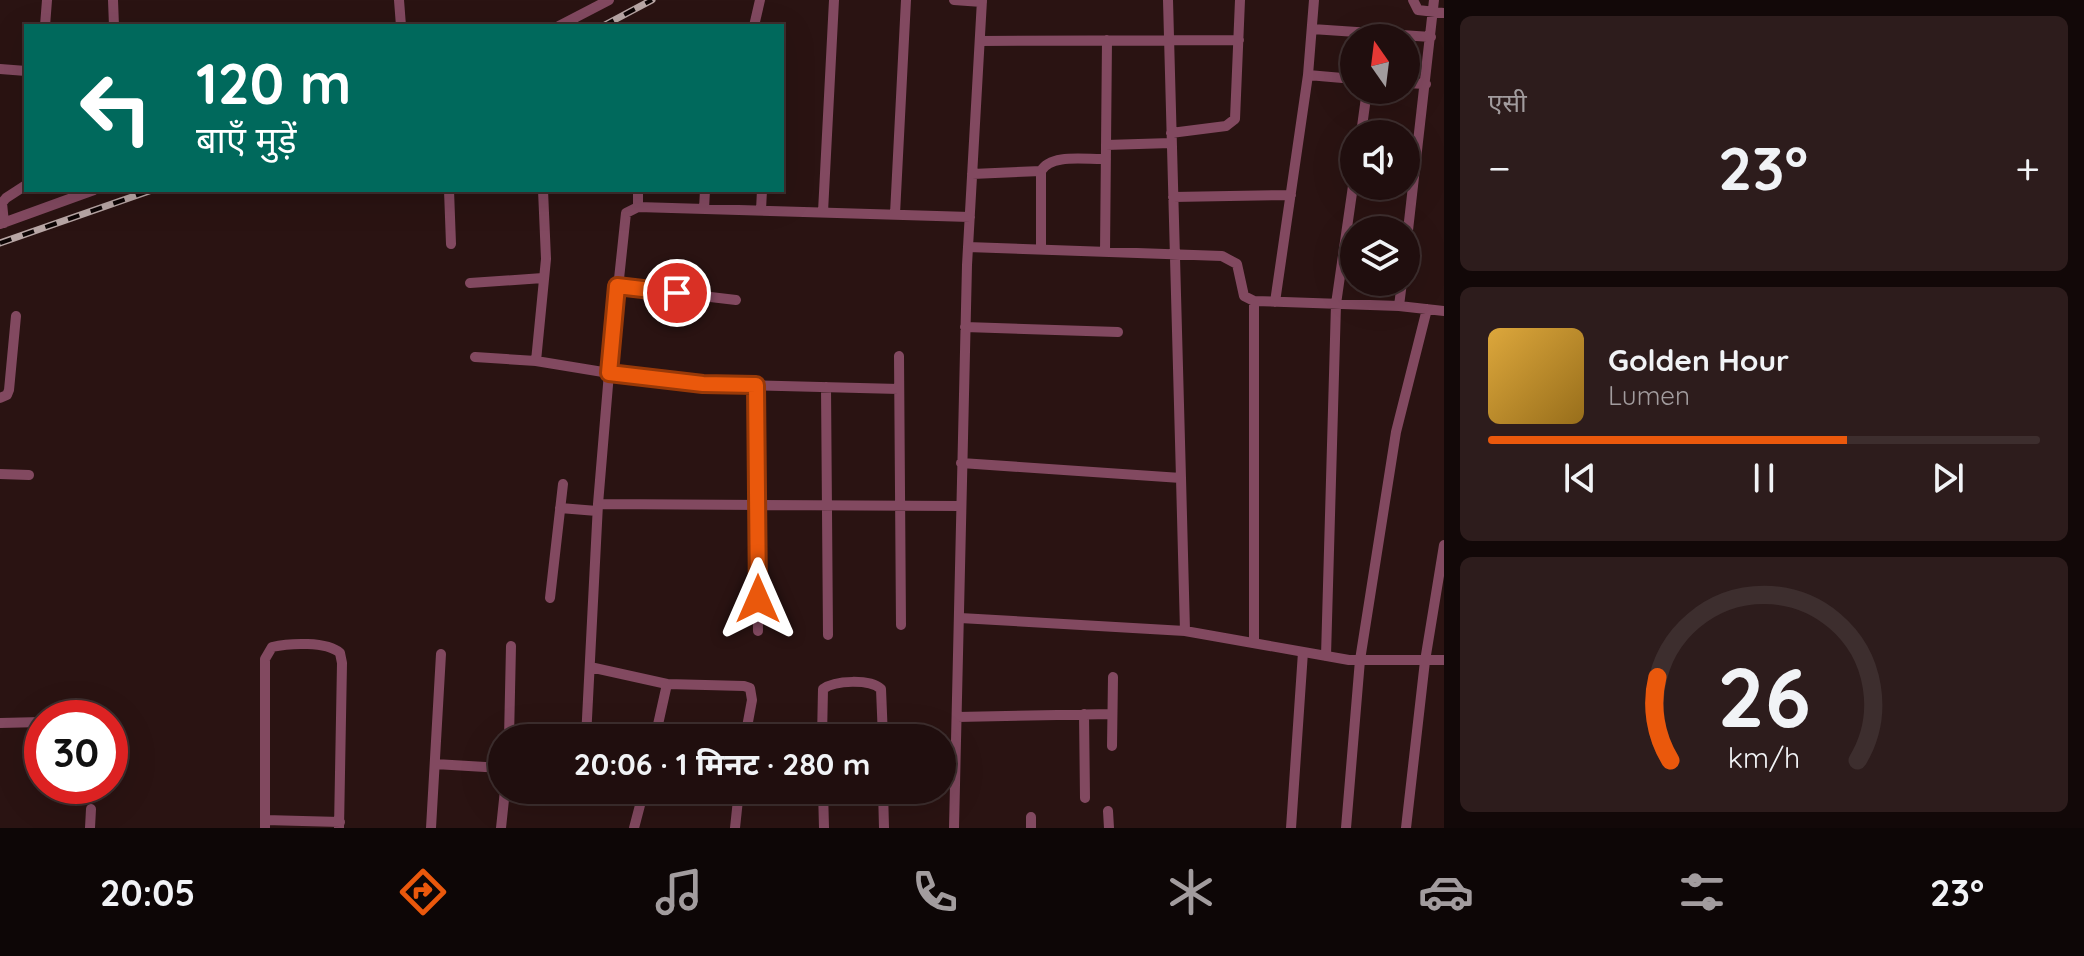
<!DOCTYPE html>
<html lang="hi">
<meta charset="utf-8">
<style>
body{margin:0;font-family:Quicksand,"Noto Sans Devanagari",sans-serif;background:#2d1c1c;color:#f1f3f6;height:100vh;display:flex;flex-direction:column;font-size:30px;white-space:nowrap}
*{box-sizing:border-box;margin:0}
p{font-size:26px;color:#a29c9e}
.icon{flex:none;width:44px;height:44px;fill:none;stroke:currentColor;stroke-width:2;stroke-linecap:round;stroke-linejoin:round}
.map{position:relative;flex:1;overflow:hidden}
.sheet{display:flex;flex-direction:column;gap:16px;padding:16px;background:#120808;width:640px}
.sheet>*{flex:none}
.top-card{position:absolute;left:24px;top:24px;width:760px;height:168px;border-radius:0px;box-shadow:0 8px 32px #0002,0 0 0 2px #3d2e2e;background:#00695c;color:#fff;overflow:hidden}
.needle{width:52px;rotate:346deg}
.fabs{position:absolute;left:1340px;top:24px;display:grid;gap:16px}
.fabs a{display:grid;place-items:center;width:80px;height:80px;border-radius:50%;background:#200e0e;box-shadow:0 8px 32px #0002,0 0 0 2px #3d2e2e;font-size:40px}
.speed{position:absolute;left:24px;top:700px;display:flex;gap:16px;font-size:40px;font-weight:700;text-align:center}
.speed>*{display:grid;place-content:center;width:104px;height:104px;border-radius:50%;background:#200e0e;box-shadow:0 8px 32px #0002,0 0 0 2px #3d2e2e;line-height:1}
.speed .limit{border:12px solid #d22;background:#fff;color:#111}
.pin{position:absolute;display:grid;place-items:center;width:68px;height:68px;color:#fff;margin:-34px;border:4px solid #fff;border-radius:50%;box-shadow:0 2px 8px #0007}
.me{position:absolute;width:88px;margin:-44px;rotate:0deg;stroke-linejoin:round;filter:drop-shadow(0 0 6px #0008)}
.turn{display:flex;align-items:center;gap:28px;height:168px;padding:0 40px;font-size:36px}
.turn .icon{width:104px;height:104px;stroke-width:2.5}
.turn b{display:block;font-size:56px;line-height:68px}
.big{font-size:60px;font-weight:700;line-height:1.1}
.sheet .widget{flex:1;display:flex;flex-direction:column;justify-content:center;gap:12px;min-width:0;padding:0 28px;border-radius:12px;background:#2d1c1c}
.sheet .dial{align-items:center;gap:0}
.dial svg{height:208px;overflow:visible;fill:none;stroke:#3d2e2e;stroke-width:7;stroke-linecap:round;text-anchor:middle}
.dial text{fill:#f1f3f6;stroke:none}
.song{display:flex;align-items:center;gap:24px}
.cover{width:96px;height:96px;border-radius:12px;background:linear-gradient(135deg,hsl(40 70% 55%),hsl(40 70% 35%))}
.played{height:8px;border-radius:4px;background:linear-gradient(90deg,#ea580c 65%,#3d2e2e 65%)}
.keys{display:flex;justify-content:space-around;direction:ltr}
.heat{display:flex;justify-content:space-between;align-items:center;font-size:44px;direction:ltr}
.trip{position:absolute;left:488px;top:724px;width:468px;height:80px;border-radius:40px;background:#200e0e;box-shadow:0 8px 32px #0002,0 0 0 2px #3d2e2e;font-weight:700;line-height:80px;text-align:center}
.tabs{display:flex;height:128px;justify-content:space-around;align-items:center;background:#0d0606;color:#a29c9e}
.tabs .icon{width:56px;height:56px}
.tabs .selected{color:#ea580c}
.tabs b{font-size:36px;color:#f1f3f6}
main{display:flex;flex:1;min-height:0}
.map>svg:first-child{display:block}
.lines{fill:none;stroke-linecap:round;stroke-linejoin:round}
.minor{stroke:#824960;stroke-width:10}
.rail-casing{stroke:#b8a6a5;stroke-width:7}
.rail{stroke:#0c0404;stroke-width:4;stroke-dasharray:12;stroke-linecap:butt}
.route-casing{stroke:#983908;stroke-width:20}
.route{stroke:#ea580c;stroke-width:14}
</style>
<main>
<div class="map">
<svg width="1444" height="828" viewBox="0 0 1444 828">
<rect width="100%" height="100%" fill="#2a1312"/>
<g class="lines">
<path class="minor" d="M113,0L114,26
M399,0L401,26
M954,0L982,2
M1168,0L1181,478
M1413,0L1418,10L1444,13
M45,26L47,0
M559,26L609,0
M754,26L760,0
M1312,29L1431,37
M980,41L1239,40
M0,69L26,71
M1308,75L1354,79
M1406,83L1426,84
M1171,133L1226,126L1235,119L1240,0
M1361,134L1367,90
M1106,145L1171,143
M1041,171C1051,153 1087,160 1106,159
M972,174L1041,171V250
M449,190L451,244
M543,190L546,259L536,361L609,373L598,504
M1173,197L1291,195
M638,207V190
M704,209L705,190
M761,210L762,190
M823,212L834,0
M895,214L906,0
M4,223L2,203L6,198L26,185
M0,224L94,190
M968,247L1222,256L1237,264L1244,296L1254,301L1399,306L1444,311
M1406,248L1434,0
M1105,252L1107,40
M470,283L543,278
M617,286L736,300
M1275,302L1308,75L1314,0
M1399,306L1402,282
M965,327L1118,332
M899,356L901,625
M475,357L536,361
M756,385L758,631
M826,387L828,635
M899,389L703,384L609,373L626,213L638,207L970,217
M0,398L7,395L9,390L16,316
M961,463L1181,478L1185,631
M0,474L29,475
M560,508L597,511
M550,598L563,484
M960,618L1185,631L1349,660H1444
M1254,643V301
M1326,656L1336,304L1354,179
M590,667L667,684
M1084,714L1085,798
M957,717L1112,714
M0,723L42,722
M509,738L511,646
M586,738L598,504L961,506
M655,738L667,684L744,686L750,688L752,700L745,738
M822,738L823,689C835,680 870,679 881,689L883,738
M1112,746L1113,677
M435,764L502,768
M823,790L824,828
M883,790L884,828
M823,792L883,791
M1108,811L1109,828
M1031,817V828
M265,820L340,822
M90,828L91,809
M265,828V659L272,647C289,643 327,641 340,653L342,663L339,828
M431,828L441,654
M501,828L505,790
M634,828L644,790
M735,828L739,790
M954,828L967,265L982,0
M1291,828L1303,652
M1346,828L1360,660L1396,432L1427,309
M1406,828L1425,661L1444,545"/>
<g class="rail-casing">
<path id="rail" d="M603,26L652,0
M0,243L152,190"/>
</g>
<use href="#rail" class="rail"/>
</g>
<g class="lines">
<g class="route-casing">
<path id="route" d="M677,293L617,286L609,373L703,384L756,385L758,599"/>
</g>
<use href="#route" class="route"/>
</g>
</svg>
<div class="fabs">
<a><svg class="needle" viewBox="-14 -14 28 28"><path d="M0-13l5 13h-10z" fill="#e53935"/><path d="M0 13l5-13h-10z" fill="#a29c9e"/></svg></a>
<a><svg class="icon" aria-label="sound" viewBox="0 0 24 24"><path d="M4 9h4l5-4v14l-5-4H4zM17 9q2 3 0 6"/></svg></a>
<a><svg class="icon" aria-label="layers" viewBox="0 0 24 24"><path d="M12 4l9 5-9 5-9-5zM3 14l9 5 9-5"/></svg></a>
</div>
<div class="speed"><div class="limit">30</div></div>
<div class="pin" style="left:677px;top:293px;background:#d93025"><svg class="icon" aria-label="arrive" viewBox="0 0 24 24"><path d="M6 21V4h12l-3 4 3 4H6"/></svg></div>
<svg class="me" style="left:758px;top:599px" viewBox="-20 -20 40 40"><path d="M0-17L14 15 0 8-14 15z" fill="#ea580c" stroke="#fff" stroke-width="4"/></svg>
<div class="trip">20:06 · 1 मिनट · 280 m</div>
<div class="top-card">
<div class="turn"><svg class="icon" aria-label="left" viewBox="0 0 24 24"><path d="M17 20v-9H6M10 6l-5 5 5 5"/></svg><div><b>120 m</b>बाएँ मुड़ें</div></div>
</div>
</div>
<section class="sheet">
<div class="widget"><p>एसी</p>
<div class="heat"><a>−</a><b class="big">23°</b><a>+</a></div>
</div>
<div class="widget">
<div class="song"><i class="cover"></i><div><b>Golden Hour</b><p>Lumen</p></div></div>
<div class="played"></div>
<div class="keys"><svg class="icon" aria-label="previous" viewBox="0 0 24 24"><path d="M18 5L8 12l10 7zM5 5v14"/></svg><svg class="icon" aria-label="pause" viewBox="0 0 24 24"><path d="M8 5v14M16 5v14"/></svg><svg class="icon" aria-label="next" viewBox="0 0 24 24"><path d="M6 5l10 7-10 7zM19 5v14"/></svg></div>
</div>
<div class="widget dial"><svg viewBox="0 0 100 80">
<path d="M14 69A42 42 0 1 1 86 69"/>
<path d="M14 69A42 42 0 0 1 9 37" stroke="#ea580c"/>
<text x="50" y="56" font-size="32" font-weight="700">26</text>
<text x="50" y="72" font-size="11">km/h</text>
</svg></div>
</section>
</main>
<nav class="tabs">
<b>20:05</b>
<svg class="icon selected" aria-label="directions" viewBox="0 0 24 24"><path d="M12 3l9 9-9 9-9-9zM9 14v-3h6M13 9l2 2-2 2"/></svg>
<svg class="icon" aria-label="music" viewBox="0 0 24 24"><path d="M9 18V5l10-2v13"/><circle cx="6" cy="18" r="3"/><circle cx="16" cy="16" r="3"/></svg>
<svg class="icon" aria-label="phone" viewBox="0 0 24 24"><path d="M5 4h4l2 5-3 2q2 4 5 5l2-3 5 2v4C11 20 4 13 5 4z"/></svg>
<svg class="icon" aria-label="climate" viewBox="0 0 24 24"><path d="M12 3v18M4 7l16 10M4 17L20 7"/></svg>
<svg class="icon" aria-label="car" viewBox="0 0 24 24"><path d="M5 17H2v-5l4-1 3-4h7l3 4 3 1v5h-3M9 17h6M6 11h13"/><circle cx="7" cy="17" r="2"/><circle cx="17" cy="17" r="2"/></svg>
<svg class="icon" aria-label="filters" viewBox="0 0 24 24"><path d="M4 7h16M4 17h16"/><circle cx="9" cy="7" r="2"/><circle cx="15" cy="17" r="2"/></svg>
<b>23°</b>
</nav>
